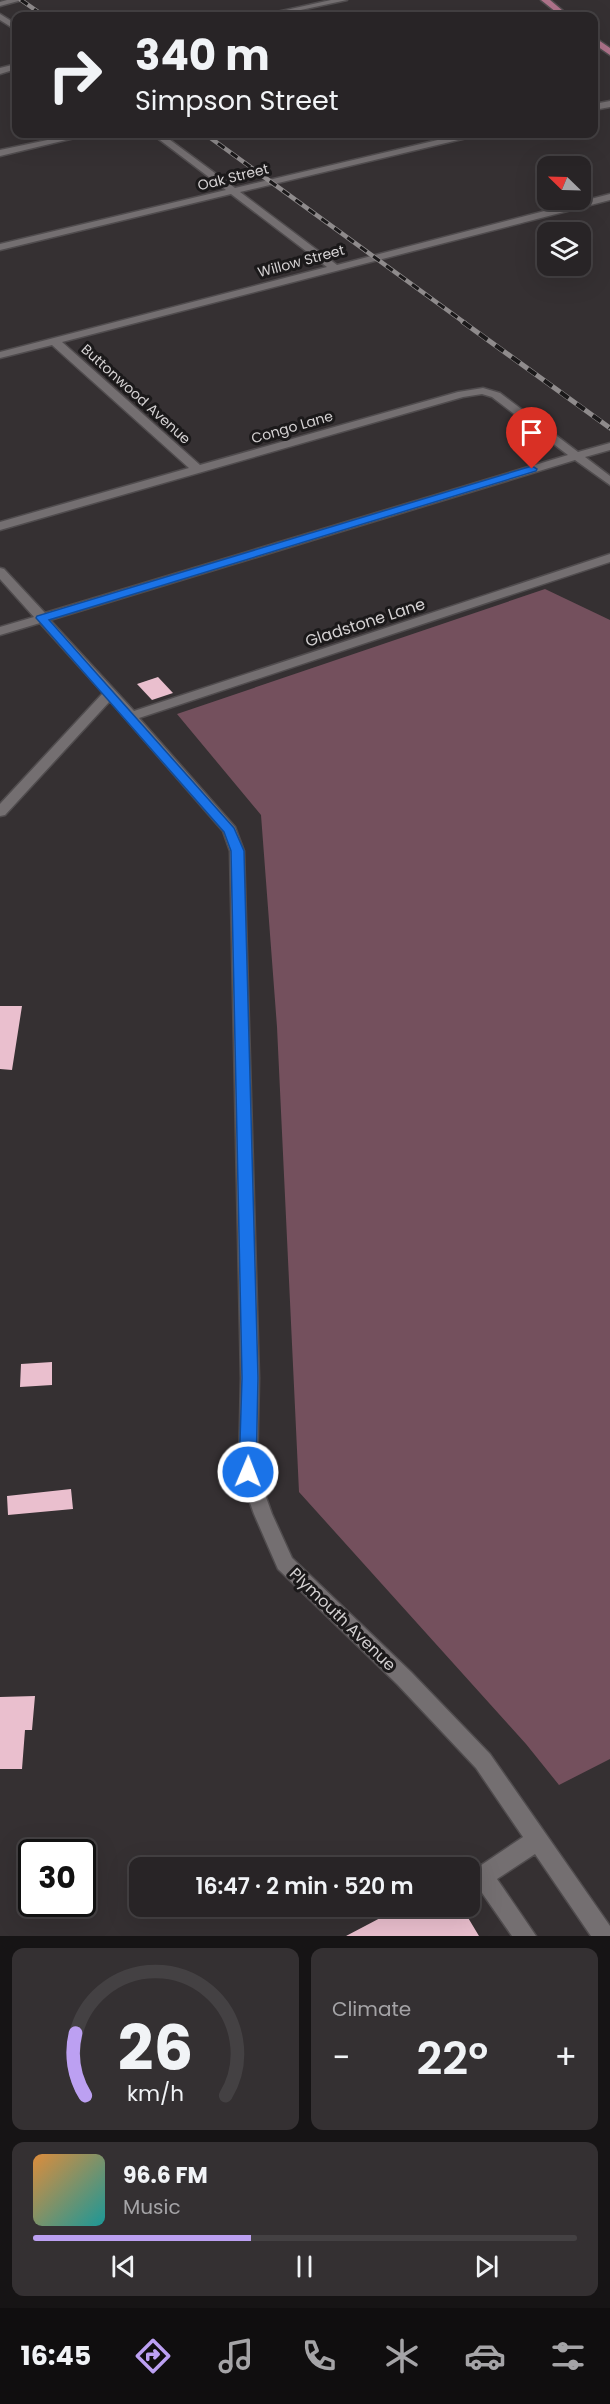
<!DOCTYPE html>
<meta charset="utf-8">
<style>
body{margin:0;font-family:Poppins,sans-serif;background:#343032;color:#f1f3f6;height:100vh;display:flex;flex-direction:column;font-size:22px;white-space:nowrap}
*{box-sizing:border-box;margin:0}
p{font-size:20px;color:#a5a4a7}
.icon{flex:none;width:33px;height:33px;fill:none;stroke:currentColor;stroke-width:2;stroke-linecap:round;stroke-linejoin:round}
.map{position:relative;height:1936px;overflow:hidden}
.sheet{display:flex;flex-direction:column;gap:12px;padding:12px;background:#161415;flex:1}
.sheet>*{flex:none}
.banner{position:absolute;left:12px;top:12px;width:586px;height:126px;border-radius:12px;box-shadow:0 6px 24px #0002,0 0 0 2px #444143;background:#282426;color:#f1f3f6;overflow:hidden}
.needle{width:39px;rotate:293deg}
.fabs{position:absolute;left:537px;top:156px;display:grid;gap:12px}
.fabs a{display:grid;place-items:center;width:54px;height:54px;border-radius:12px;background:#282426;box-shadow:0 6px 24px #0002,0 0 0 2px #444143;font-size:30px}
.speed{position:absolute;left:18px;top:1839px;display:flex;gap:12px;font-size:30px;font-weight:700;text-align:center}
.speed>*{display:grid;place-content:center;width:78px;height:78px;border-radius:50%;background:#282426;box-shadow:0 6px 24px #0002,0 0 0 2px #444143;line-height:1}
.speed .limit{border:3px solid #111;border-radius:9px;background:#fff;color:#111}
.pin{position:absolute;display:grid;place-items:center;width:51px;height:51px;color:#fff;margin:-62px -26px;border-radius:50% 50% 50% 0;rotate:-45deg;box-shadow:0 0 6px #0007}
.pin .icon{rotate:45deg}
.me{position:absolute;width:66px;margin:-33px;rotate:1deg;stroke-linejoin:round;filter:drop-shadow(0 0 4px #0008)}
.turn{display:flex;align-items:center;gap:21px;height:126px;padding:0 24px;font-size:27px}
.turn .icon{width:78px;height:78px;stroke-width:2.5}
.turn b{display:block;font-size:42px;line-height:51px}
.big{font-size:45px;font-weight:600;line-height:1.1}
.sheet .widget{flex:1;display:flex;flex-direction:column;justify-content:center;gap:9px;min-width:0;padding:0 21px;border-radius:12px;background:#343032}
.sheet .dial{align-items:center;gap:0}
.dial svg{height:156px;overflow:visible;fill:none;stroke:#444143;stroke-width:7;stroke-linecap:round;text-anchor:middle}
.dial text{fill:#f1f3f6;stroke:none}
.song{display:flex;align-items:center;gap:18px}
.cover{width:72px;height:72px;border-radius:9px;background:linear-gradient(135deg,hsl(30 70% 55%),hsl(180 70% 35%))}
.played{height:6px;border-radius:3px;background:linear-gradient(90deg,#bca0f2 40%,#444143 40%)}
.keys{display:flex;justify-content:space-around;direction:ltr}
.heat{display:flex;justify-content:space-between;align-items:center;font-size:33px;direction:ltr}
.sheet .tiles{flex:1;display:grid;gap:12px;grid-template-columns:1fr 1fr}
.widget:last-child{grid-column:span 2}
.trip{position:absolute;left:129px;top:1857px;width:351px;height:60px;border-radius:12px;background:#282426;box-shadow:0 6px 24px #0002,0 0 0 2px #444143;font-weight:600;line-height:60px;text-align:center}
.tab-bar{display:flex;height:96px;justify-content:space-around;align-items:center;background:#100e0f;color:#a5a4a7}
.tab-bar .icon{width:42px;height:42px}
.tab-bar .active{color:#bca0f2}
.tab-bar b{font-size:27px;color:#f1f3f6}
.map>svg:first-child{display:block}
.green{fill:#74505d}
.building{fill:#eabfce}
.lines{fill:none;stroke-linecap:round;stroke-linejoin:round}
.minor-casing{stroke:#504c4e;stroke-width:3}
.major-casing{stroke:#504c4e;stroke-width:3}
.minor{fill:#746f71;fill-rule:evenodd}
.major{fill:#af738b;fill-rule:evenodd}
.rail-far1-casing{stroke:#8f8b8c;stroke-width:4.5}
.rail-casing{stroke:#8f8b8c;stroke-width:5}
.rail-far1{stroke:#1b191a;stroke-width:3;stroke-dasharray:8;stroke-linecap:butt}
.rail{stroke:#1b191a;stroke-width:4;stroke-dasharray:10;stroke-linecap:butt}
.route{fill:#1a73e8;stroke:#114b97;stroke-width:1.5}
.labels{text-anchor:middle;stroke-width:6;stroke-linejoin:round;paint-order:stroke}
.far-street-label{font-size:14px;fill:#d4d1d2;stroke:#1b191a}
.street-label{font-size:16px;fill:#d4d1d2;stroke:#1b191a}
</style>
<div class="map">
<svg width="610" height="1936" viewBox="0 0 610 1936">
<rect width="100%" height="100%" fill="#353032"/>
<path class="green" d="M545,589L610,620V1759L559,1785L526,1744L299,1492L277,1027L261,815L177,714Z"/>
<path class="building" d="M158,677L173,693L152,700L137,684Z
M0,1006H22L12,1070L0,1069Z
M52,1362V1385L20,1387L21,1364Z
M71,1489L73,1509L8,1515L7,1496Z
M35,1696L32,1730H25L22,1769H0V1697Z
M403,1906H461L479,1936H346Z"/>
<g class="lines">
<g class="minor-casing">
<path id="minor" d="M7,0H22L0,6V2Z
M331,0H347L273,16H259Z
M0,14L16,24V30L0,20Z
M16,64V69L0,74V68Z
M610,101V107L594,110V104Z
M76,134H91L0,156V150Z
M152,134H162L235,188L463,134H476L475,136L240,192L337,265L610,194V200L62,342L200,465L458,392L483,388L500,393L578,452L610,443V450L585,457L610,476V485L575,460L50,620L134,711L610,554V562L139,718L235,827L244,851L259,1378L257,1472L272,1514L292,1558L411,1672L490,1754L610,1926V1936H591L535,1854L497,1879L536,1936H512L471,1877L474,1870L523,1837L476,1768L397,1684L278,1569L254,1514L239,1472L241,1378L230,851L223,831L110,701L5,815L0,816V804L103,693L40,623L0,635V627L34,617L0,579V568L4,569L45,613L568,455L492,397L482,394L463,397L0,530V522L189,468L52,345L0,358V352L327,267L231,194L0,250V244L226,190Z"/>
</g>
<g class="major-casing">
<path id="major" d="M541,0H550L569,16H561Z
M594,37L610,48V55L594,44Z"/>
</g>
<use href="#minor" class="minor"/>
<use href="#major" class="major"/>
<g class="rail-far1-casing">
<path id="rail-far1" d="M21,0L44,16
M205,134L465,323"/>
</g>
<g class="rail-casing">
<path id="rail" d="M463,322L610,428"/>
</g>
<use href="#rail-far1" class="rail-far1"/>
<use href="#rail" class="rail"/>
</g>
<path class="route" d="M532,466L537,469L536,471L49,620L234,828L244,851L258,1378L256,1472L254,1477L248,1479L242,1477L239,1472L242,1378L231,851L224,832L36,618L37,616Z"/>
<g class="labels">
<g class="far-street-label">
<text transform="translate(233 177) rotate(-14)" y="5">Oak Street</text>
<text transform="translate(301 261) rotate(-15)" y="5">Willow Street</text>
<text transform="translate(136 394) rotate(42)" y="5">Buttonwood Avenue</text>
<text transform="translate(292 427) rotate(-16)" y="5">Congo Lane</text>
</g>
<g class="street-label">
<text transform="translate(365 622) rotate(-18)" y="6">Gladstone Lane</text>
<text transform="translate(343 1619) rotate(44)" y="6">Plymouth Avenue</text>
</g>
</g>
</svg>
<div class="fabs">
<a><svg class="needle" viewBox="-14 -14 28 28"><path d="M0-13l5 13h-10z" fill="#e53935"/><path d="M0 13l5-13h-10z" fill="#a5a4a7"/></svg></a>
<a><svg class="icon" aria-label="layers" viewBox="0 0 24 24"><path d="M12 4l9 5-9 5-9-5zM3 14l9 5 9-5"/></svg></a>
</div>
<div class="speed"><div class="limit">30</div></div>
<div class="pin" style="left:532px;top:469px;background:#d93025"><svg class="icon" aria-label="arrive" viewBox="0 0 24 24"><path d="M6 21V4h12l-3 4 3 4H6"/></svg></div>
<svg class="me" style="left:248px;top:1472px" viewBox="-20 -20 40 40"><circle r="17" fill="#1a73e8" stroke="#fff" stroke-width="3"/><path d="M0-11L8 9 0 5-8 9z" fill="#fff"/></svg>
<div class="trip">16:47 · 2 min · 520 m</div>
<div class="banner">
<div class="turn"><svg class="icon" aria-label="right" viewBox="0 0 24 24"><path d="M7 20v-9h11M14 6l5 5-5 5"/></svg><div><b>340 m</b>Simpson Street</div></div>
</div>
</div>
<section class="sheet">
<div class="tiles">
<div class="widget dial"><svg viewBox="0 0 100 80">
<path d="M14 69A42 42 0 1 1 86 69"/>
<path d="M14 69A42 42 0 0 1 9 37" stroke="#bca0f2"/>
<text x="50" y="56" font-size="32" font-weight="700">26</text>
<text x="50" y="72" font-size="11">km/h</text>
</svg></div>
<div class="widget"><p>Climate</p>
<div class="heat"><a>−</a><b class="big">22°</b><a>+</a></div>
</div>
<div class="widget">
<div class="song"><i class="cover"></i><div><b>96.6 FM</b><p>Music</p></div></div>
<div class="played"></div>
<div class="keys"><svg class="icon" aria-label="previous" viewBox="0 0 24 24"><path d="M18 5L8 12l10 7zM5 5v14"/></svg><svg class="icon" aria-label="pause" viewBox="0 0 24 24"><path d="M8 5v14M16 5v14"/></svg><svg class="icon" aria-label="next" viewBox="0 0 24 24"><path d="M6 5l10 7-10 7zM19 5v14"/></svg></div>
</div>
</div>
</section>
<nav class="tab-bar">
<b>16:45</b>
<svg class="icon active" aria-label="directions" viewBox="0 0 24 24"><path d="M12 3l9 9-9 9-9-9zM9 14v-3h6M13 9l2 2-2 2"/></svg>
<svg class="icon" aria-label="music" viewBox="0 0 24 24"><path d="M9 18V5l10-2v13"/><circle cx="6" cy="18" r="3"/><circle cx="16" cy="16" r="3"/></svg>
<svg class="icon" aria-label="phone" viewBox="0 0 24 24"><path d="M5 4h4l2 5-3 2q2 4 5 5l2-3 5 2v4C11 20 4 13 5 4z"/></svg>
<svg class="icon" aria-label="climate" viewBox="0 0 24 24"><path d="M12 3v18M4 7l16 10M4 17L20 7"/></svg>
<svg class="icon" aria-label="car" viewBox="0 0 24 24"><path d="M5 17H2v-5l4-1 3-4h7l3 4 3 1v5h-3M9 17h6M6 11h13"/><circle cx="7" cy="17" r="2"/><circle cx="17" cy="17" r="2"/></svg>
<svg class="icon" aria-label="filters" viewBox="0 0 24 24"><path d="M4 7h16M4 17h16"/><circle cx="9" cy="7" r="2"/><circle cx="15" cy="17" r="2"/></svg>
</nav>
